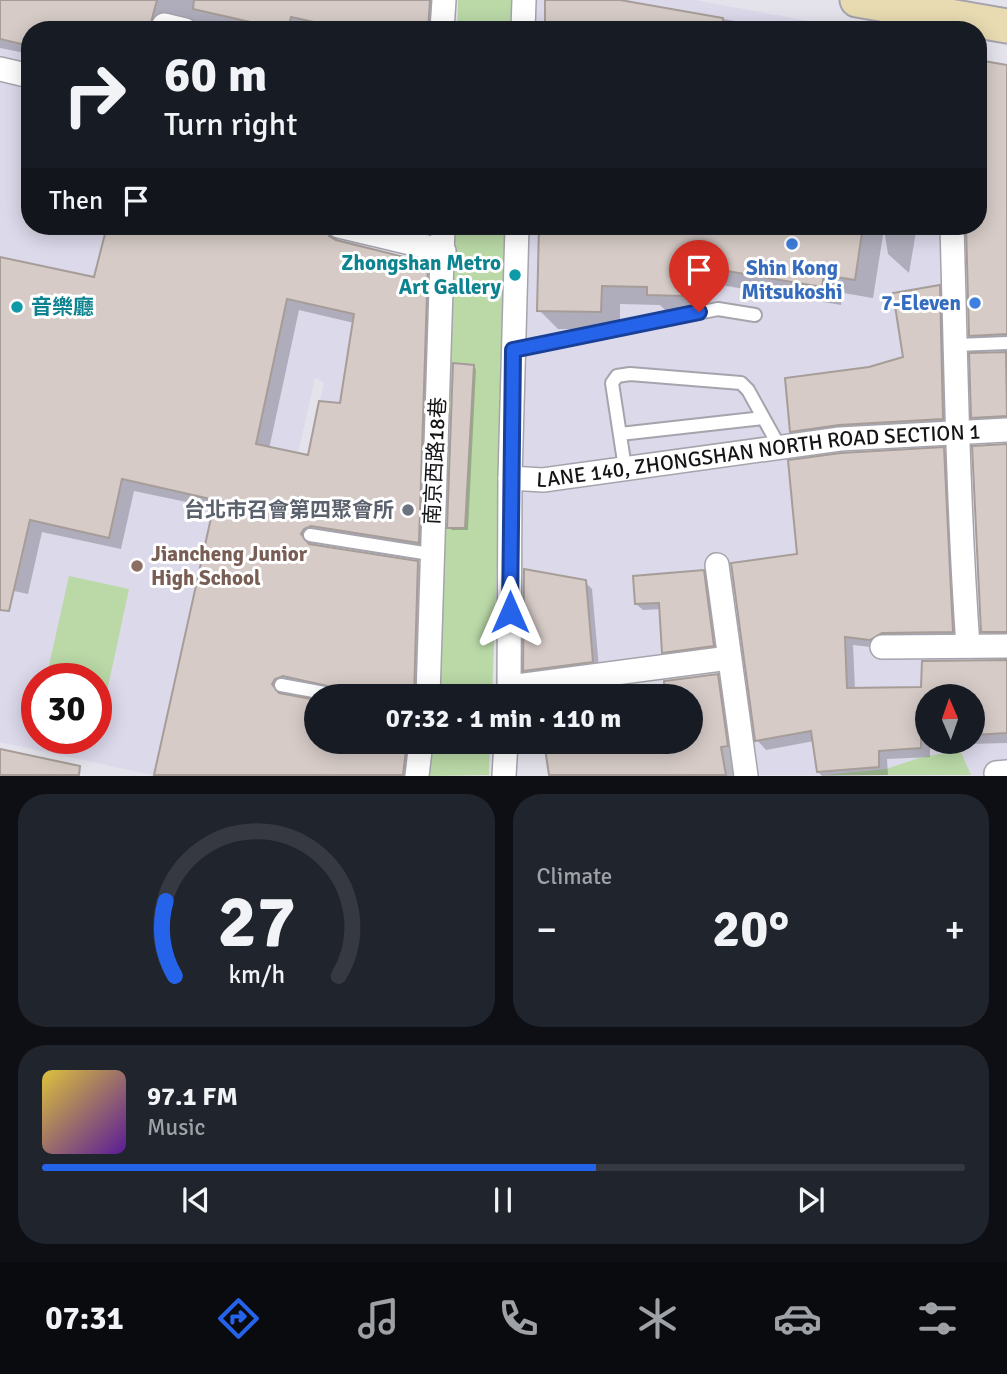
<!DOCTYPE html>
<meta charset="utf-8">
<style>
body{margin:0;font-family:Signika,"Noto Sans TC",sans-serif;background:#20242c;color:#f1f3f6;height:100vh;display:flex;flex-direction:column;font-size:26px;white-space:nowrap}
*{box-sizing:border-box;margin:0}
p{font-size:23px;color:#9ea1a6}
.icon{flex:none;width:38px;height:38px;fill:none;stroke:currentColor;stroke-width:2;stroke-linecap:round;stroke-linejoin:round}
.map{position:relative;height:776px;overflow:hidden}
.sheet{display:flex;flex-direction:column;gap:18px;padding:18px;background:#0d0f14;flex:1}
.sheet>*{flex:none}
.guide{position:absolute;left:21px;top:21px;width:966px;height:214px;border-radius:28px;box-shadow:0 4px 18px #0003;background:#171b24;color:#f1f3f6;overflow:hidden}
.needle{width:46px;rotate:358deg}
.controls{position:absolute;left:915px;top:684px;display:grid;gap:14px}
.controls a{display:grid;place-items:center;width:70px;height:70px;border-radius:50%;background:#171b24;box-shadow:0 4px 18px #0003;font-size:35px}
.speed{position:absolute;left:21px;top:663px;display:flex;gap:14px;font-size:35px;font-weight:700;text-align:center}
.speed>*{display:grid;place-content:center;width:91px;height:91px;border-radius:50%;background:#171b24;box-shadow:0 4px 18px #0003;line-height:1}
.speed .limit{border:10px solid #d22;background:#fff;color:#111}
.pin{position:absolute;display:grid;place-items:center;width:60px;height:60px;color:#fff;margin:-72px -30px;border-radius:50% 50% 50% 0;rotate:-45deg;box-shadow:0 0 7px #0007}
.pin .icon{rotate:45deg}
.me{position:absolute;width:77px;margin:-38px;rotate:0deg;stroke-linejoin:round;filter:drop-shadow(0 0 5px #0008)}
.turn{display:flex;align-items:center;gap:24px;height:147px;padding:0 28px;font-size:32px}
.turn .icon{width:91px;height:91px;stroke-width:2.5}
.turn b{display:block;font-size:49px;line-height:60px}
.then{display:flex;align-items:center;height:66px;padding:0 28px;background:#0003;gap:14px;font-size:26px}
.big{font-size:52px;font-weight:700;line-height:1.1}
.sheet .widget{flex:1;display:flex;flex-direction:column;justify-content:center;gap:10px;min-width:0;padding:0 24px;border-radius:28px;background:#20242c}
.sheet .dial{align-items:center;gap:0}
.dial svg{height:182px;overflow:visible;fill:none;stroke:#363941;stroke-width:7;stroke-linecap:round;text-anchor:middle}
.dial text{fill:#f1f3f6;stroke:none}
.song{display:flex;align-items:center;gap:21px}
.cover{width:84px;height:84px;border-radius:10px;background:linear-gradient(135deg,hsl(50 70% 55%),hsl(270 70% 35%))}
.played{height:7px;border-radius:4px;background:linear-gradient(90deg,#2563eb 60%,#363941 60%)}
.keys{display:flex;justify-content:space-around;direction:ltr}
.heat{display:flex;justify-content:space-between;align-items:center;font-size:38px;direction:ltr}
.sheet .tiles{flex:1;display:grid;gap:18px;grid-template-columns:1fr 1fr}
.widget:last-child{grid-column:span 2}
.trip{position:absolute;left:304px;top:684px;width:399px;height:70px;border-radius:35px;background:#171b24;box-shadow:0 4px 18px #0003;font-weight:700;line-height:70px;text-align:center}
.menu{display:flex;height:112px;justify-content:space-around;align-items:center;background:#090b0e;color:#9ea1a6}
.menu .icon{width:49px;height:49px}
.menu .selected{color:#2563eb}
.menu b{font-size:32px;color:#f1f3f6}
.map>svg:first-child{display:block}
.built{fill:#dbd9ea;fill-rule:evenodd}
.green{fill:#bad9a7}
.shadow{fill:#0003;fill-rule:evenodd}
.building{fill:#d6cbc7;stroke:#a69d98;stroke-width:2;fill-rule:evenodd}
.lines{fill:none;stroke-linecap:round;stroke-linejoin:round}
.lane-casing{stroke:#a5a4ad;stroke-width:16}
.street-casing{stroke:#a5a4ad;stroke-width:26}
.secondary-casing{stroke:#a5a4ad;stroke-width:37}
.lane{stroke:#fff;stroke-width:12}
.street{stroke:#fff;stroke-width:23}
.secondary{stroke:#e8dbb2;stroke-width:33}
.route-casing{stroke:#184099;stroke-width:18}
.route{stroke:#2563eb;stroke-width:12}
.shop-dot{fill:#3f7fe0;stroke:#fff;stroke-width:2.5}
.culture-dot{fill:#0f9aa8;stroke:#fff;stroke-width:2.5}
.worship-dot{fill:#6b7280;stroke:#fff;stroke-width:2.5}
.education-dot{fill:#8d6e63;stroke:#fff;stroke-width:2.5}
.labels{text-anchor:middle;stroke-width:6;stroke-linejoin:round;paint-order:stroke}
.culture-label{font-size:21px;font-weight:bold;fill:#0d838f;stroke:#fff;text-anchor:end}
.shop-label{font-size:21px;font-weight:bold;fill:#366cbe;stroke:#fff}
.street-label{font-size:21px;fill:#141417;stroke:#fff}
.worship-label{font-size:21px;font-weight:bold;fill:#5b616d;stroke:#fff;text-anchor:end}
.education-label{font-size:21px;font-weight:bold;fill:#785e54;stroke:#fff;text-anchor:start}
</style>
<div class="map">
<svg width="1007" height="776" viewBox="0 0 1007 776">
<rect width="100%" height="100%" fill="#e4e3ec"/>
<path class="built" d="M0,0H435V30H220L178,20L155,30H30V68L0,61Z
M533,0H694L858,30H532Z
M0,74L30,82V226H289L436,265L422,546L294,524L324,382L315,378L225,775H152L0,742ZM37,679H96V738H37Z
M527,226H940L949,352V421L520,469Z
M949,432L958,635L882,643L1007,647V775H752L725,556L720,552L715,555L724,656L519,682L521,479ZM928,696H973V742H928Z"/>
<path class="green" d="M458,0H514L513,30H457Z
M454,226H510L492,696H433Z
M69,576L129,589L104,705L96,703V679H46Z
M430,742H490L489,775L428,776Z
M960,750L971,775H824L886,769L919,758Z"/>
<path class="shadow" d="M0,0H442L440,30H200L180,23L166,30H30V54L0,48Z
M547,0H612L788,30H546Z
M1007,67V343L980,344L971,335L965,226H978Z
M109,226H349L337,237L339,242L427,264L440,277L431,555L316,541L314,546L417,563L430,575L426,696H342L296,688L283,696L317,742H424L417,776H156L215,508L134,491L121,549L42,532L28,594L0,588V259L95,279ZM299,310L354,323L341,405L310,458L269,449Z
M362,226H417L414,238Z
M541,226H917L909,273L888,254L884,229L873,298L843,293L841,305L703,282L702,314L668,313L660,305L620,304V330L558,329L539,310Z
M939,287L948,296L951,427L800,440L792,431L869,369L905,358Z
M1007,353V426L982,427L973,417L971,355Z
M473,366L476,369L468,530H452L449,527Z
M1007,444V642L992,641L983,631Z
M943,449L953,459L962,641L880,648L853,645L855,689H923L1007,662V743L930,745V757L887,759L888,775L822,776L818,772L814,741L766,750L757,740L799,556ZM928,696H973V742H928Z
M703,572L710,579L720,652L671,659L664,652L661,609L643,610L636,604Z
M585,582L592,589L599,668L531,677L525,670Z
M717,675L740,698L744,776H551L546,742H691V696H558L595,692L599,696Z
M0,750L63,774V776H0Z"/>
<path class="building" d="M0,0H157L149,30H30V46L0,39Z
M194,0H430L428,30H331L332,26L291,17L288,30H285L193,9Z
M545,0H620L723,18L722,30H545Z
M978,60L1007,65V334L969,336L966,226H978Z
M107,226H325L329,236L336,240L428,263L419,543L311,526L304,529L301,534L309,544L418,561L414,696H372L283,676L275,679L272,684L279,693L317,700V742H407L403,775H154L215,500L122,479L109,538L30,520L9,611L0,610V257L94,277ZM287,299L354,314L340,403L319,401L308,455L256,444Z
M539,226H863L855,280L824,275L822,287L685,264L684,296L647,295V287L602,286L601,312L537,311Z
M940,285L943,419L839,425L790,432L785,378L869,367L903,357L893,293Z
M1006,352L1007,416L971,418L969,353Z
M453,363L474,365L465,528H447Z
M1007,444V632H981L972,446Z
M944,447L953,632L882,633L870,640L845,637L847,688L921,687L922,661L1007,660V733L973,735V696H928V735H921V748L879,751V767L817,772L811,731L755,741L731,563L797,554L788,460L841,453Z
M524,569L586,580L593,662L523,671Z
M704,570L714,646L662,653L659,603L635,604L633,576Z
M718,674L728,746L721,747L726,775H549L544,742H691V696H665L664,681Z
M0,749L80,766L79,775H0Z"/>
<g class="lines">
<g class="lane-casing">
<path id="lane" d="M956,345L1007,343
M513,350L718,309L755,315
M620,434L763,418
M625,468L612,383L617,376L630,374L741,383L748,390L779,446
M310,535L430,554
M281,685L341,696"/>
</g>
<g class="street-casing">
<g id="street">
<path d="M163,30L164,25L185,30"/>
<path d="M442,30L444,0"/>
<path d="M523,30L524,0"/>
<path d="M0,69L30,76"/>
<path d="M339,226L444,251"/>
<path d="M952,226C956,366 958,506 968,646"/>
<path id="s1" d="M510,478L543,480L840,439L1007,430"/>
<path d="M717,565L746,776"/>
<path d="M882,647L1007,646"/>
<path d="M509,687L729,658"/>
<path d="M428,696L443,226"/>
<path d="M509,696L510,478L517,226"/>
<path d="M996,773L1007,772"/>
<path d="M417,776L421,742"/>
<path d="M504,776L506,742"/>
</g>
</g>
<g class="secondary-casing">
<path id="secondary" d="M857,0L1007,26"/>
</g>
<use href="#lane" class="lane"/>
<use href="#street" class="street"/>
<use href="#secondary" class="secondary"/>
</g>
<g class="lines">
<g class="route-casing">
<path id="route" d="M510,612L513,350L699,312"/>
</g>
<use href="#route" class="route"/>
</g>
<g class="shop-dot">
<circle cx="792" cy="244" r="7"/>
<circle cx="975" cy="303" r="7"/>
</g>
<g class="culture-dot">
<circle cx="515" cy="275" r="7"/>
<circle cx="17" cy="307" r="7"/>
</g>
<circle class="worship-dot" cx="408" cy="510" r="7"/>
<circle class="education-dot" cx="137" cy="566" r="7"/>
<g class="labels">
<g class="culture-label">
<text x="501" y="270">Zhongshan Metro<tspan x="501" dy="24">Art Gallery</tspan></text>
<text x="31" y="314" text-anchor="start">音樂廳</text>
</g>
<g class="shop-label">
<text x="792" y="275">Shin Kong<tspan x="792" dy="24">Mitsukoshi</tspan></text>
<text x="961" y="310" text-anchor="end">7-Eleven</text>
</g>
<g class="street-label">
<text dy="7" stroke="none"><textPath href="#s1" startOffset="250">LANE 140, ZHONGSHAN NORTH ROAD SECTION 1</textPath></text>
<text transform="translate(435 461) rotate(-87)" y="7">南京西路18巷</text>
</g>
<g class="worship-label">
<text x="394" y="517">台北市召會第四聚會所</text>
</g>
<g class="education-label">
<text x="151" y="561">Jiancheng Junior<tspan x="151" dy="24">High School</tspan></text>
</g>
</g>
</svg>
<div class="controls">
<a><svg class="needle" viewBox="-14 -14 28 28"><path d="M0-13l5 13h-10z" fill="#e53935"/><path d="M0 13l5-13h-10z" fill="#9ea1a6"/></svg></a>
</div>
<div class="speed"><div class="limit">30</div></div>
<div class="pin" style="left:699px;top:312px;background:#d93025"><svg class="icon" aria-label="arrive" viewBox="0 0 24 24"><path d="M6 21V4h12l-3 4 3 4H6"/></svg></div>
<svg class="me" style="left:510px;top:612px" viewBox="-20 -20 40 40"><path d="M0-17L14 15 0 8-14 15z" fill="#2563eb" stroke="#fff" stroke-width="4"/></svg>
<div class="trip">07:32 · 1 min · 110 m</div>
<div class="guide">
<div class="turn"><svg class="icon" aria-label="right" viewBox="0 0 24 24"><path d="M7 20v-9h11M14 6l5 5-5 5"/></svg><div><b>60 m</b>Turn right</div></div>
<div class="then">Then<svg class="icon" aria-label="arrive" viewBox="0 0 24 24"><path d="M6 21V4h12l-3 4 3 4H6"/></svg></div>
</div>
</div>
<section class="sheet">
<div class="tiles">
<div class="widget dial"><svg viewBox="0 0 100 80">
<path d="M14 69A42 42 0 1 1 86 69"/>
<path d="M14 69A42 42 0 0 1 10 36" stroke="#2563eb"/>
<text x="50" y="56" font-size="32" font-weight="700">27</text>
<text x="50" y="72" font-size="11">km/h</text>
</svg></div>
<div class="widget"><p>Climate</p>
<div class="heat"><a>−</a><b class="big">20°</b><a>+</a></div>
</div>
<div class="widget">
<div class="song"><i class="cover"></i><div><b>97.1 FM</b><p>Music</p></div></div>
<div class="played"></div>
<div class="keys"><svg class="icon" aria-label="previous" viewBox="0 0 24 24"><path d="M18 5L8 12l10 7zM5 5v14"/></svg><svg class="icon" aria-label="pause" viewBox="0 0 24 24"><path d="M8 5v14M16 5v14"/></svg><svg class="icon" aria-label="next" viewBox="0 0 24 24"><path d="M6 5l10 7-10 7zM19 5v14"/></svg></div>
</div>
</div>
</section>
<nav class="menu">
<b>07:31</b>
<svg class="icon selected" aria-label="directions" viewBox="0 0 24 24"><path d="M12 3l9 9-9 9-9-9zM9 14v-3h6M13 9l2 2-2 2"/></svg>
<svg class="icon" aria-label="music" viewBox="0 0 24 24"><path d="M9 18V5l10-2v13"/><circle cx="6" cy="18" r="3"/><circle cx="16" cy="16" r="3"/></svg>
<svg class="icon" aria-label="phone" viewBox="0 0 24 24"><path d="M5 4h4l2 5-3 2q2 4 5 5l2-3 5 2v4C11 20 4 13 5 4z"/></svg>
<svg class="icon" aria-label="climate" viewBox="0 0 24 24"><path d="M12 3v18M4 7l16 10M4 17L20 7"/></svg>
<svg class="icon" aria-label="car" viewBox="0 0 24 24"><path d="M5 17H2v-5l4-1 3-4h7l3 4 3 1v5h-3M9 17h6M6 11h13"/><circle cx="7" cy="17" r="2"/><circle cx="17" cy="17" r="2"/></svg>
<svg class="icon" aria-label="filters" viewBox="0 0 24 24"><path d="M4 7h16M4 17h16"/><circle cx="9" cy="7" r="2"/><circle cx="15" cy="17" r="2"/></svg>
</nav>
